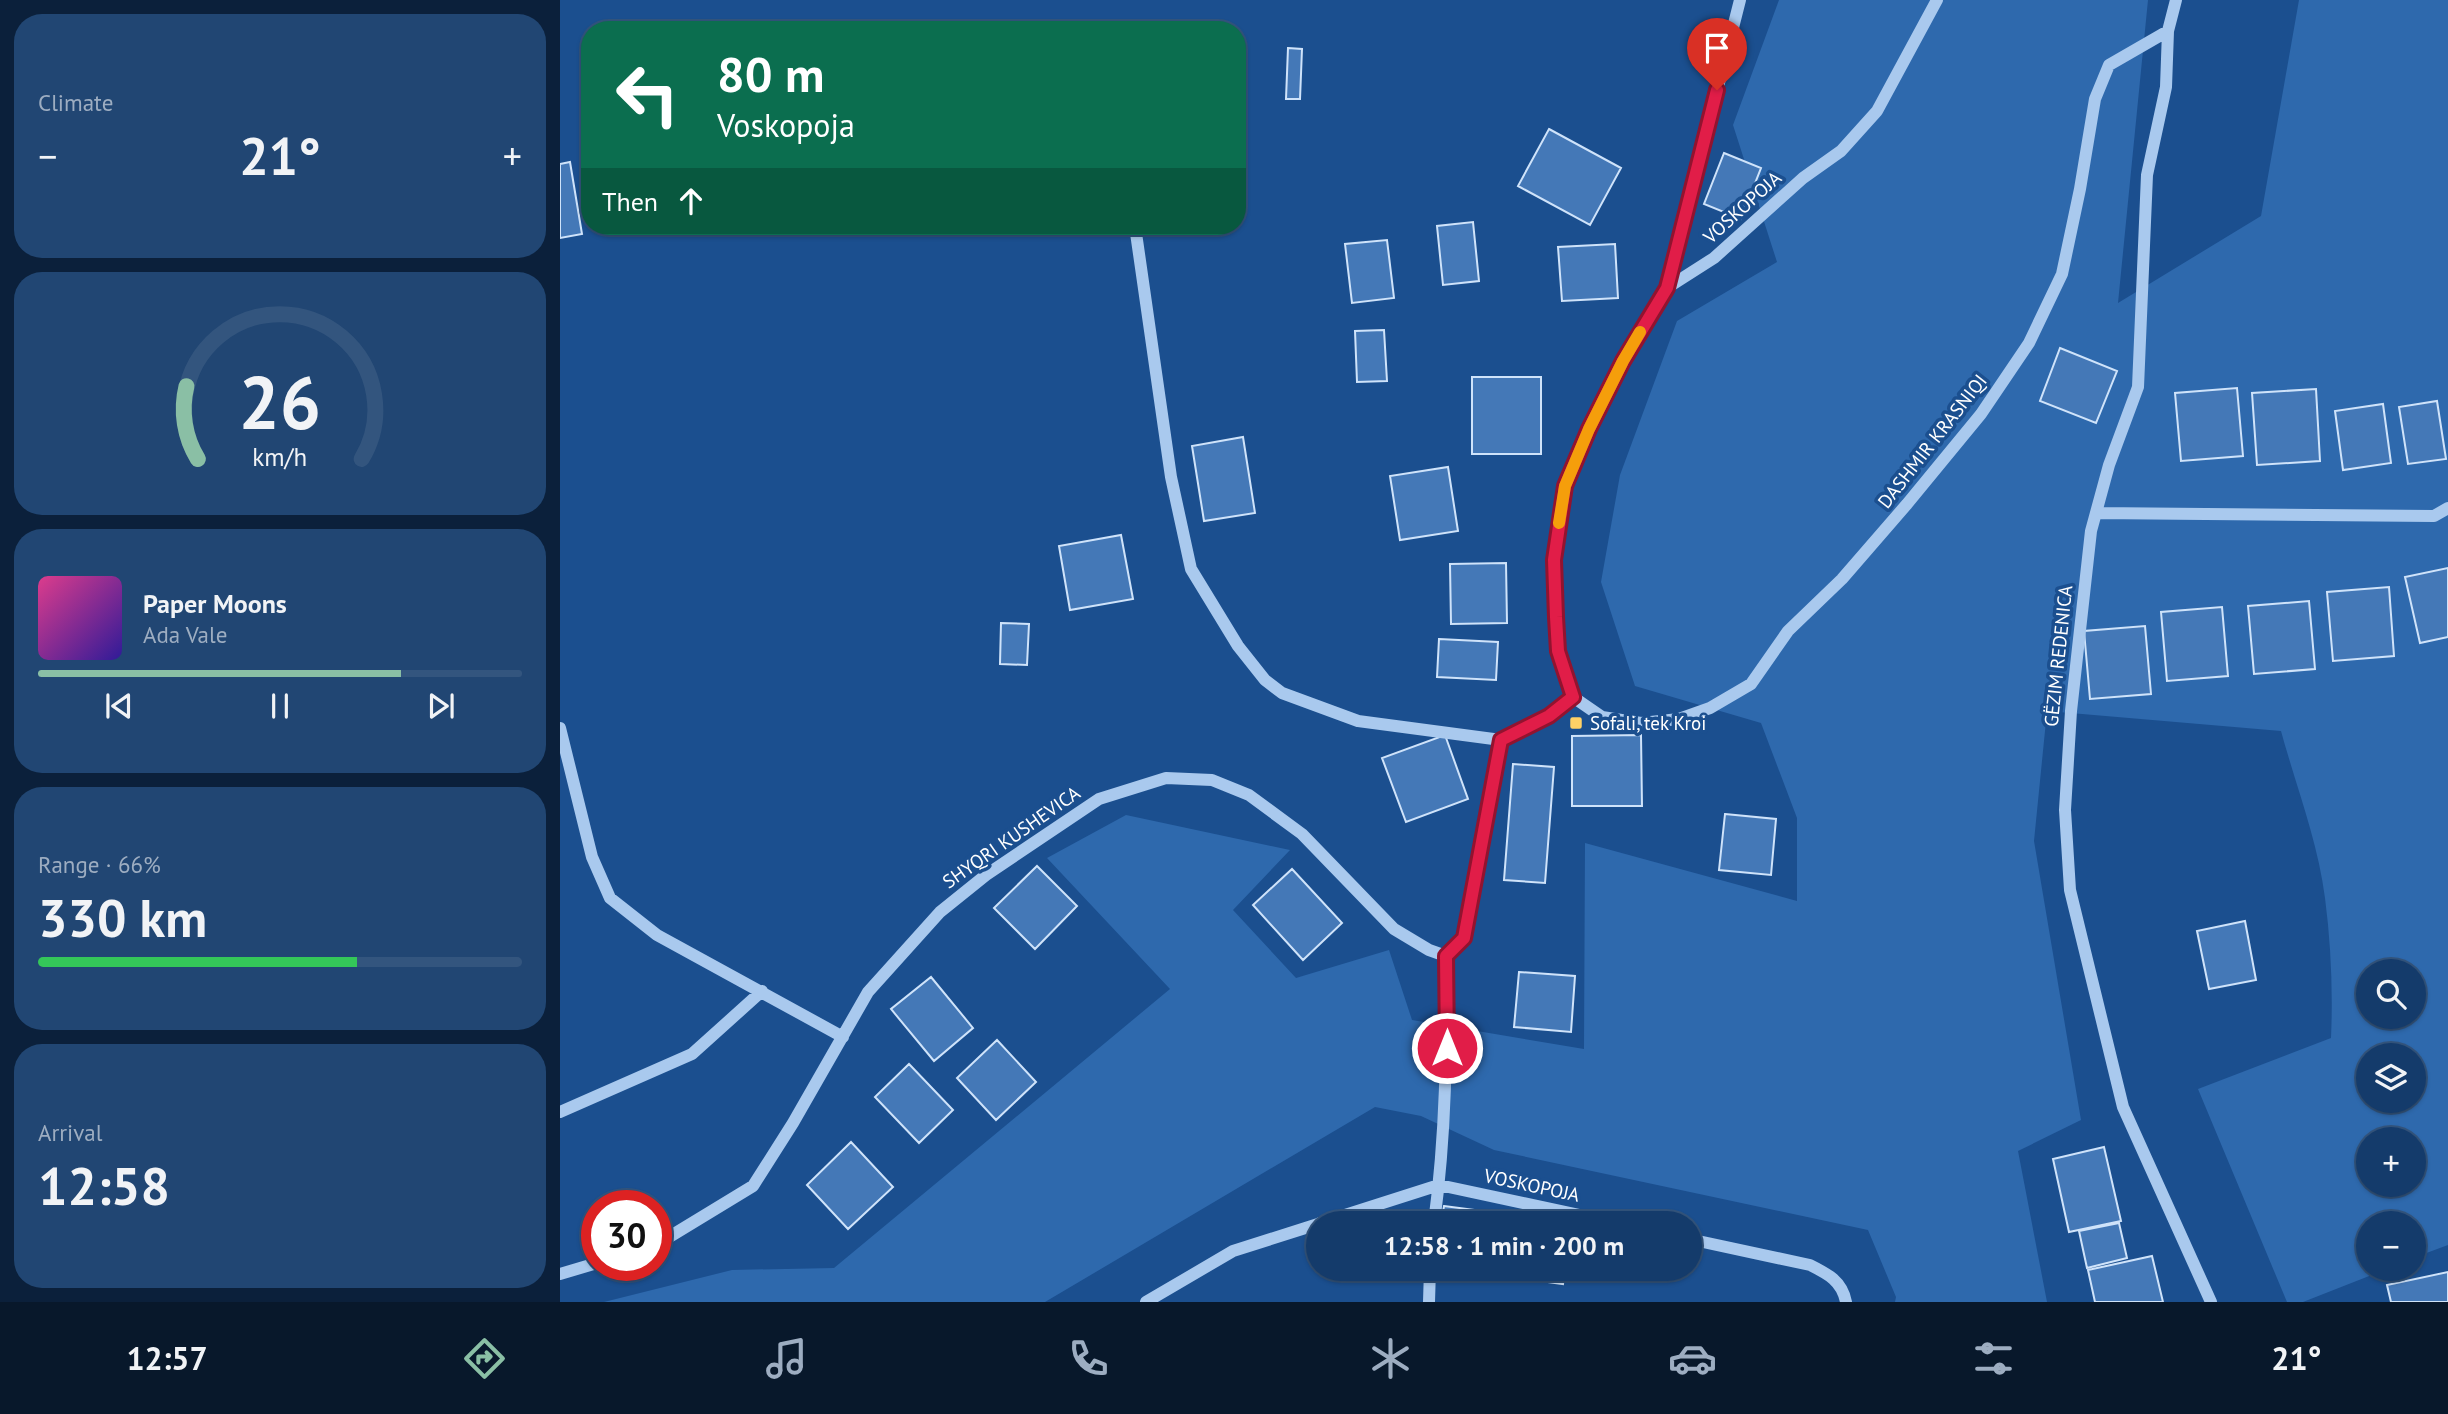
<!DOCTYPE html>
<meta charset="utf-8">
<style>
body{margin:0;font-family:"PT Sans",sans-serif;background:#214673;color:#f1f3f6;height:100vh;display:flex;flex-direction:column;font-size:26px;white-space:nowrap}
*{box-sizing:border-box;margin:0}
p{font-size:23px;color:#9dadc1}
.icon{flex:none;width:38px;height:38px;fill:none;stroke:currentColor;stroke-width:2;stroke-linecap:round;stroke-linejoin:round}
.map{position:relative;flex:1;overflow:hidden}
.side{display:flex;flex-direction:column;gap:14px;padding:14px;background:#0b203b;width:560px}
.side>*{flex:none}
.hud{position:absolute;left:21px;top:21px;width:665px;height:214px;border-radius:28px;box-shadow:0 2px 5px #0004,0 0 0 2px #33557e;background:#0b6e4f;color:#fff;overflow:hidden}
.controls{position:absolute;left:1796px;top:959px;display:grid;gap:14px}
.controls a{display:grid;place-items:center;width:70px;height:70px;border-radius:50%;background:#143b6b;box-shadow:0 2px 5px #0004,0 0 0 2px #33557e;font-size:35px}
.speed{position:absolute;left:21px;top:1190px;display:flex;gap:14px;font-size:35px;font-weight:700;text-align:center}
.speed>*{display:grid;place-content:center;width:91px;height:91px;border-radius:50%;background:#143b6b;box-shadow:0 2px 5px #0004,0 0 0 2px #33557e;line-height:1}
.speed .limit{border:10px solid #d22;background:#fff;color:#111}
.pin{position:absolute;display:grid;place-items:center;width:60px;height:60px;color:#fff;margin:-72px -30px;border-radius:50% 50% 50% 0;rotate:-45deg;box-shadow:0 0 7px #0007}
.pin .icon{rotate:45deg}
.me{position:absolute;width:77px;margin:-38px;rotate:0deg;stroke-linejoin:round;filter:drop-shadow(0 0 5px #0008)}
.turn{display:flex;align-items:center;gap:24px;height:147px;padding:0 21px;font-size:32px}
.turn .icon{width:91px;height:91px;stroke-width:2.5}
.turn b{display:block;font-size:49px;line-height:60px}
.then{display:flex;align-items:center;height:66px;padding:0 21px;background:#0003;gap:14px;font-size:26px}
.big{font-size:52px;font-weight:800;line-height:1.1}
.side .tile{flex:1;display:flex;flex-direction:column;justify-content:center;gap:10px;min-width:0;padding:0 24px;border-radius:28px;background:#214673}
.side .dial{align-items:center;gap:0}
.dial svg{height:182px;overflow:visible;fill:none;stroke:#33557e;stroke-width:7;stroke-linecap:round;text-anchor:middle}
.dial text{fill:#f1f3f6;stroke:none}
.song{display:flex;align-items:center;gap:21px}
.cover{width:84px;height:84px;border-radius:10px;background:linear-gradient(135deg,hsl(330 70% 55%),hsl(250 70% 35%))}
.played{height:7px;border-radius:4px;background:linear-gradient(90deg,#8abfa5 75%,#33557e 75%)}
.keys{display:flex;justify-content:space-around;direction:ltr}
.heat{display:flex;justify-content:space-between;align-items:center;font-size:38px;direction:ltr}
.charge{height:10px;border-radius:5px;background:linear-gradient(90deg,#34c759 66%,#33557e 0)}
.trip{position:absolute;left:746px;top:1211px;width:396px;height:70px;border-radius:35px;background:#143b6b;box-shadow:0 2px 5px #0004,0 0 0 2px #33557e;font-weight:800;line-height:70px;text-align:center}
.menu{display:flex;height:112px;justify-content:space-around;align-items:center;background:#08182b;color:#9dadc1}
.menu .icon{width:49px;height:49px}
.menu .on{color:#8abfa5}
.menu b{font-size:32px;color:#f1f3f6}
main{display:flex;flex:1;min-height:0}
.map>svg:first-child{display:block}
.green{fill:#2e69ad;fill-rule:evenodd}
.building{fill:#4478b7;stroke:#cfe3fa;stroke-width:2}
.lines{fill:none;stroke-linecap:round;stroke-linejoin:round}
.minor{stroke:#a9c9ee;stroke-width:12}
.route-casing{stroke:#92132f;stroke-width:18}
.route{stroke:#e11d48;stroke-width:12}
.slow{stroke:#f59e0b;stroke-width:12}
.poi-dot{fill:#ffd166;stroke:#1b4f8f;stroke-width:2.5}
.labels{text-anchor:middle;stroke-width:7;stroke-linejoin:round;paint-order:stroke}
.street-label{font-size:19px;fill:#fff;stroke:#1b4f8f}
.poi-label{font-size:19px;fill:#fff;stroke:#1b4f8f;text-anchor:start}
</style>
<main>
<section class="side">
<div class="tile"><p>Climate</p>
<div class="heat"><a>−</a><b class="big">21°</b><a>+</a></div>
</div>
<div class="tile dial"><svg viewBox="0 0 100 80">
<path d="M14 69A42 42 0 1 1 86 69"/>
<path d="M14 69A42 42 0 0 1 9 37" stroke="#8abfa5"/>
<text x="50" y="56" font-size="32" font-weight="700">26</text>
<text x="50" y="72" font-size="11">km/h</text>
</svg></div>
<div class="tile">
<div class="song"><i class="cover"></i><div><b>Paper Moons</b><p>Ada Vale</p></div></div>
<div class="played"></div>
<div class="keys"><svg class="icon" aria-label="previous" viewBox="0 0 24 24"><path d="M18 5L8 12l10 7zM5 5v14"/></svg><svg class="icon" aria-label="pause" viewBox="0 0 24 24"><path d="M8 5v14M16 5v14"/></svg><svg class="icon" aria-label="next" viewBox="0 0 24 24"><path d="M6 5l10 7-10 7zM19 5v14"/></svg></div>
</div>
<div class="tile"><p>Range · 66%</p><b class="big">330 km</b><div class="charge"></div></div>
<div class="tile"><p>Arrival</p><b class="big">12:58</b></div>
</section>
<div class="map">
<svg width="1888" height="1302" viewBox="0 0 1888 1302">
<rect width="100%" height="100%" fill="#1b4f8f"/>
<path class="green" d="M1219,0H1588L1558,303L1701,216L1739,0H1888V1245L1853,1258V1223H1808V1269H1827L1743,1302H1727L1638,1089L1771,1038C1773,992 1771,944 1765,898C1758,842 1736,786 1721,731L1487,711L1474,841L1521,1120L1458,1151L1487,1302H1335L1336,1297L1308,1230L934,1150L861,1116L815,1107L485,1302H44L172,1270L274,1268L610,989L487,858L566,815L730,850L673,910L736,978L829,950L852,1020L1024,1049L1025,843L1237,901V818L1201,723L1075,686L1041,582L1060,475L1117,321L1217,262L1173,125ZM1808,971H1853V1017H1808ZM1808,1055H1853V1101H1808ZM1808,1139H1853V1185H1808Z"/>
<path class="building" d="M728,48L742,49L740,99H726Z
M989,129L1061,168L1030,225L958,186Z
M1164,153L1201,168L1181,219L1144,204Z
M10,162L22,234L0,238V164Z
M913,222L919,281L883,285L877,226Z
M827,240L834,298L792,303L785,244Z
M1055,244L1058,298L1002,301L998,247Z
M824,330L827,381L797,382L795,331Z
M1500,348L1557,371L1536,423L1480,401Z
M912,377H981V454H912Z
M1677,388L1683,456L1621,461L1615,393Z
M1756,389L1760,461L1697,465L1692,393Z
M1877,401L1886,459L1848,464L1839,407Z
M1823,404L1831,463L1783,470L1775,411Z
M683,437L695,513L644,521L632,446Z
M888,467L898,531L840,540L830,476Z
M561,535L573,599L510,610L499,546Z
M946,563L947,623L891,624L890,564Z
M1888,568V637L1860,643L1845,577Z
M1829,587L1834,656L1773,661L1767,592Z
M1749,601L1755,669L1694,674L1688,606Z
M1662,607L1668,676L1607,681L1601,612Z
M441,623L469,624L467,665L440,664Z
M1585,626L1591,694L1530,699L1524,631Z
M879,639L938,642L936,680L877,677Z
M885,735L908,799L846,822L822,758Z
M1081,735L1082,806H1012V736Z
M953,764L994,767L985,883L944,880Z
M1165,814L1216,819L1211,875L1159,870Z
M477,866L517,906L475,949L434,908Z
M732,869L782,923L743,960L693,905Z
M1685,921L1696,980L1649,989L1637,931Z
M959,972L1015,976L1011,1032L954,1027Z
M371,977L413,1028L374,1061L331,1009Z
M437,1040L476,1082L436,1120L397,1078Z
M349,1064L393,1110L359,1143L315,1097Z
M291,1142L333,1187L288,1229L247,1185Z
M1544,1147L1561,1221L1509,1232L1493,1159Z
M884,1206L946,1214L945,1223H881Z
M946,1214L1011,1223H945Z
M1559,1223L1567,1258L1527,1268L1519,1231Z
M1592,1256L1603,1302H1535L1528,1270Z
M891,1269H938L937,1275Z
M938,1269H1005L1003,1284L937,1275Z
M1888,1272V1302H1831L1827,1285Z"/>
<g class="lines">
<path class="minor" d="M1616,0L1608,31L1606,87L1587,175L1578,387L1549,465L1531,531L1511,711L1505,810L1510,890L1563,1107L1651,1302
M575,226L611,477L631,569L678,646L705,680L722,693L798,721L941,740
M1107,288L1180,0
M1536,513L1874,516L1888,508
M1013,697L1042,717L1081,723L1119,719L1150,708L1191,684L1228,631L1282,579L1347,504L1421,414L1469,343L1502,274L1520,189L1535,99L1549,65L1608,31
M1013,697L998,651L994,560L1005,486L1029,428L1063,361L1107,288L1154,258L1243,178L1281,151L1317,111L1377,0
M0,728L32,857L50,898L97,935L283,1037
M0,1112L132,1054L202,991
M760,1223L879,1185L1057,1223
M874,1223C886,1135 887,1045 886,956L904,938L941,740L989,716L1013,697
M1129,1239L1250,1265C1268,1274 1282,1281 1286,1302
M96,1245L193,1186L233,1123L308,992L380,912L426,875L539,799L606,778L652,780L689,795L742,834L834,929L869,950L886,956
M0,1274L37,1263
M586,1302L673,1251L758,1224
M869,1302L870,1269"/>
</g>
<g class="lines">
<g class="route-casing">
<path id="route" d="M887,1048L886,956L904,938L941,740L989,716L1013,697L998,651L996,617L994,560L1005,486L1029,429L1063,361L1107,288L1157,90"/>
</g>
<use href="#route" class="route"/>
<path class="slow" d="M999,523L1005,486L1029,429L1063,361L1080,332"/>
</g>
<rect class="poi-dot" x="1009" y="716" width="14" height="14" rx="3.5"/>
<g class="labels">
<g class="street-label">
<text transform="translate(1182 207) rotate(-42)" y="7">VOSKOPOJA</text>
<text transform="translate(1372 441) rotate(-52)" y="7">DASHMIR KRASNIQI</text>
<text transform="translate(1498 656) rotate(-84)" y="7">GËZIM REDENICA</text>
<text transform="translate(451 837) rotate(-35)" y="7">SHYQRI KUSHEVICA</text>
<text transform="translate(972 1185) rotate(12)" y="7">VOSKOPOJA</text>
</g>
<g class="poi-label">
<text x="1030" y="730">Sofali, tek Kroi</text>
</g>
</g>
</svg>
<div class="controls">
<a><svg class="icon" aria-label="search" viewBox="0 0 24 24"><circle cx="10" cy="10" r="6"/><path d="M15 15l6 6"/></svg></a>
<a><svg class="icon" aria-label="layers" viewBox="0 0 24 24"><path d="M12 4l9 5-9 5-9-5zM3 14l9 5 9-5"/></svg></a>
<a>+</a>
<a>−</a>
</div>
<div class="speed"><div class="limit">30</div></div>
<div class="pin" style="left:1157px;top:90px;background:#d93025"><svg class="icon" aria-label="arrive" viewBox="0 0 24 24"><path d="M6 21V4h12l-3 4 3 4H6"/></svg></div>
<svg class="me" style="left:887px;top:1048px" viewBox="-20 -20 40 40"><circle r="17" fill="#e11d48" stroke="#fff" stroke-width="3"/><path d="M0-11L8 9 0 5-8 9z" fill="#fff"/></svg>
<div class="trip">12:58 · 1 min · 200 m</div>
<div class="hud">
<div class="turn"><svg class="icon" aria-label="left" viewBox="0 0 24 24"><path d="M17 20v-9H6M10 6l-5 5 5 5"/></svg><div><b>80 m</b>Voskopoja</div></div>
<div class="then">Then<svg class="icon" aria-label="ahead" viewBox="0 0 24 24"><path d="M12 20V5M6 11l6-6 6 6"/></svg></div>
</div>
</div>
</main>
<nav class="menu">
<b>12:57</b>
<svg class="icon on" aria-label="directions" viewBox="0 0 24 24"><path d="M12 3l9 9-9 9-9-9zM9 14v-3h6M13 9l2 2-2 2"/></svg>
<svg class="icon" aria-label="music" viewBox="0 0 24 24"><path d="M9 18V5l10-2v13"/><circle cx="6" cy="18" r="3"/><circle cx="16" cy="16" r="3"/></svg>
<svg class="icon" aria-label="phone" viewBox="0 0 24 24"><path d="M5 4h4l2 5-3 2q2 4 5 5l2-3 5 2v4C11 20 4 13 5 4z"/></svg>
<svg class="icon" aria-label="climate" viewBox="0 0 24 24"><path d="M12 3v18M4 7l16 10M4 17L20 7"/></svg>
<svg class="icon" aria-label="car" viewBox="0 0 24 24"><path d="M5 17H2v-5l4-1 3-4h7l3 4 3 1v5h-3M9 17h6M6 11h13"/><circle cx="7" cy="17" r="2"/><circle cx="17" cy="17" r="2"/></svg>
<svg class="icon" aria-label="filters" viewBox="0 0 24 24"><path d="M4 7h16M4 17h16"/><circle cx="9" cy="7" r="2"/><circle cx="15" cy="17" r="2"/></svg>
<b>21°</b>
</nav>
